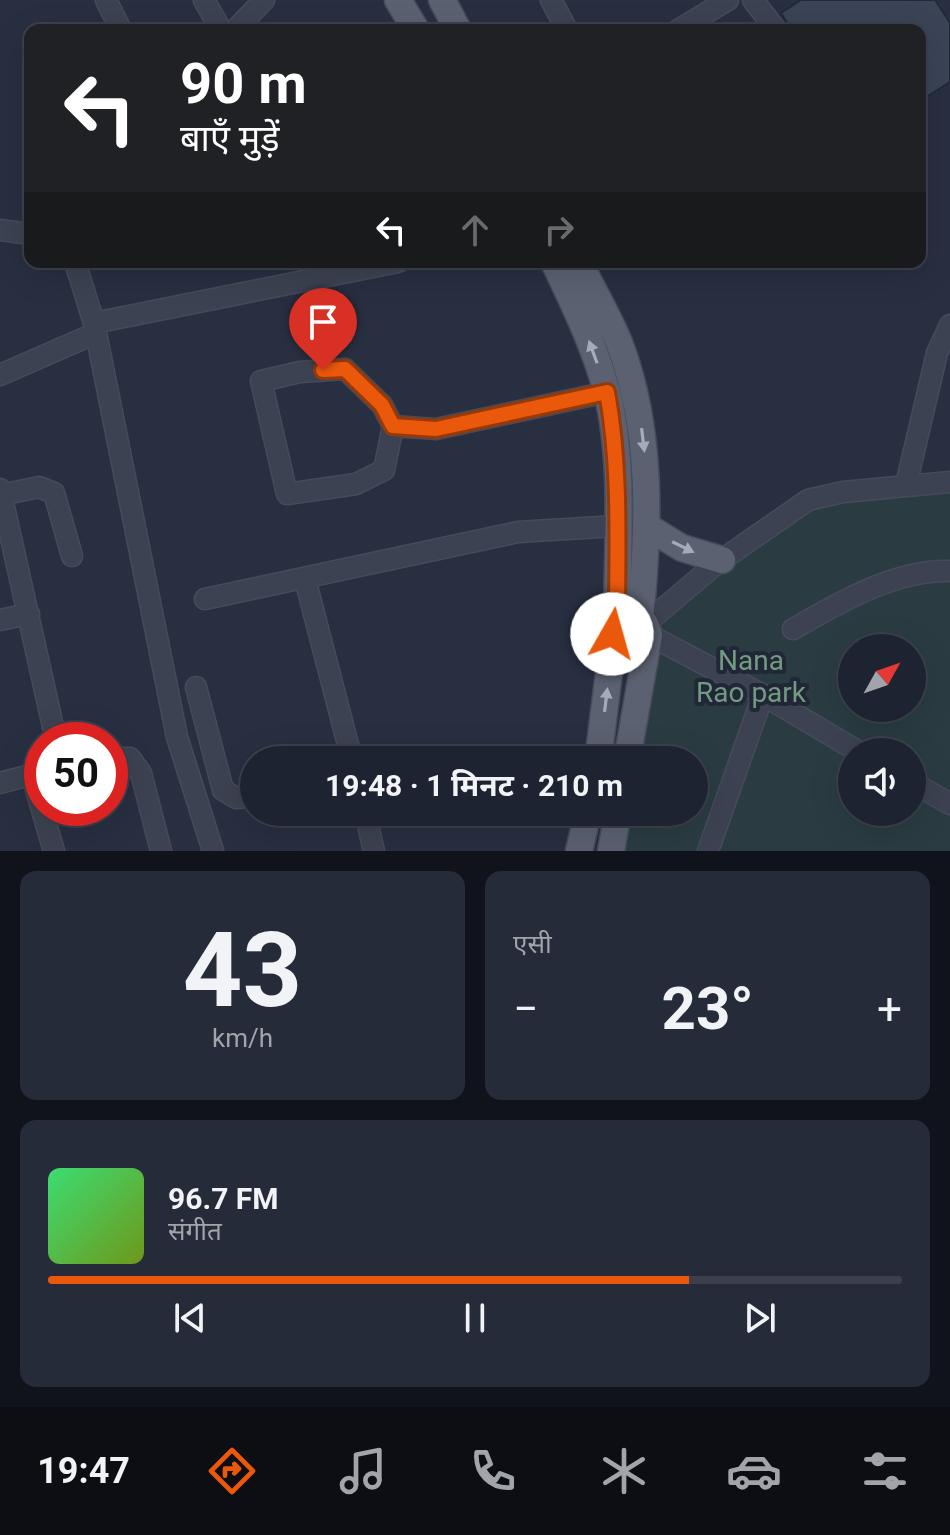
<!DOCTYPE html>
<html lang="hi">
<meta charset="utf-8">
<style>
body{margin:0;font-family:Roboto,"Noto Sans Devanagari",sans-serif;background:#262b39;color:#f1f3f6;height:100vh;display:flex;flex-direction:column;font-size:30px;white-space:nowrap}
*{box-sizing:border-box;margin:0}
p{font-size:26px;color:#a1a4ab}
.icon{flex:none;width:44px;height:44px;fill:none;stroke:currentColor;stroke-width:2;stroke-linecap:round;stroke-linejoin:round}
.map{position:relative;height:851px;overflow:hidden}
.side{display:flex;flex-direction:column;gap:20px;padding:20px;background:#10131b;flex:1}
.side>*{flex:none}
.banner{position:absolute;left:24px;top:24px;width:902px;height:244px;border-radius:16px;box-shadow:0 8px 32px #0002,0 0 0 2px #3c404d;background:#202124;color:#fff;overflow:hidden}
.needle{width:52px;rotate:50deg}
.controls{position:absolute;left:838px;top:634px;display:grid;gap:16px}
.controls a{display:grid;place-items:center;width:88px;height:88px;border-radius:50%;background:#1e2331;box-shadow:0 8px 32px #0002,0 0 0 2px #3c404d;font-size:40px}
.speed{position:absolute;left:24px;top:722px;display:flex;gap:16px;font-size:40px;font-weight:700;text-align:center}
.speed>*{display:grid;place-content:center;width:104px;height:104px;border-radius:50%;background:#1e2331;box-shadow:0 8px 32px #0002,0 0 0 2px #3c404d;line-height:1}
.speed .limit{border:12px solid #d22;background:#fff;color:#111}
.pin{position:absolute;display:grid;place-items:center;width:68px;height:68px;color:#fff;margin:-82px -34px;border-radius:50% 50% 50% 0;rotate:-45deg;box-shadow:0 0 8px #0007}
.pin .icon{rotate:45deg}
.me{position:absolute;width:88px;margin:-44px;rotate:7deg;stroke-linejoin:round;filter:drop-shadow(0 0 6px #0008)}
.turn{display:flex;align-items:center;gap:28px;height:168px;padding:0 24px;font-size:36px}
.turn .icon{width:104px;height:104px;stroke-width:2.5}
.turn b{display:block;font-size:56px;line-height:68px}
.lanes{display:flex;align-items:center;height:76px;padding:0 24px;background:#0003;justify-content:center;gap:40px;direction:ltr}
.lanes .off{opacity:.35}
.big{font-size:60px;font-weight:700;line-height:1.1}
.side .widget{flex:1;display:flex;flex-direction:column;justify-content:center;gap:12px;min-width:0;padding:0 28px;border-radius:16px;background:#262b39}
.side .dial{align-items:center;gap:0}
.dial b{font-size:104px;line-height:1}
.song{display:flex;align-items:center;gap:24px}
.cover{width:96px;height:96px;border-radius:12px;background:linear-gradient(135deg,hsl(140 70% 55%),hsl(80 70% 35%))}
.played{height:8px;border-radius:4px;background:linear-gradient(90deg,#ea580c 75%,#3c404d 75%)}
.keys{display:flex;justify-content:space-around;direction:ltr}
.heat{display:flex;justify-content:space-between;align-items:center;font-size:44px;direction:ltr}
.side .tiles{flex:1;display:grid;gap:20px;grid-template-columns:1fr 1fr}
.widget:last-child{grid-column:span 2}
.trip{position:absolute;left:240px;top:746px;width:468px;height:80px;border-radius:40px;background:#1e2331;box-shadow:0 8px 32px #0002,0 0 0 2px #3c404d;font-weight:700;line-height:80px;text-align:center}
.dock{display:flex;height:128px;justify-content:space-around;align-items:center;background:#0c0e14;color:#a1a4ab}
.dock .icon{width:56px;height:56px}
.dock .current{color:#ea580c}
.dock b{font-size:36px;color:#f1f3f6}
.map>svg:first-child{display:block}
.green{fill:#2a3c42;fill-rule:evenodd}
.building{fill:#3b4357;stroke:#232939;stroke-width:2}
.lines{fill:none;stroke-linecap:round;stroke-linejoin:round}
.minor-casing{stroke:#464b5b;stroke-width:23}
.major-casing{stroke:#464b5b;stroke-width:29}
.minor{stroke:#3c4251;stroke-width:20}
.major{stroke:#5b6171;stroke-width:26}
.oneway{fill:#a6abb9}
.route-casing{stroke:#983908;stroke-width:20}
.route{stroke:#ea580c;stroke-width:14}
.labels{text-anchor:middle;stroke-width:8;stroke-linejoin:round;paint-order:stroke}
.park-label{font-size:28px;fill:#729b81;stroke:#212737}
</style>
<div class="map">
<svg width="950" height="851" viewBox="0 0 950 851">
<rect width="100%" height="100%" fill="#282f41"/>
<path class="green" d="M950,486V851H603L611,812H694V760H623L651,631L725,560L831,496ZM852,648H912V708H852ZM852,752H912V812H852Z"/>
<path class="building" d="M801,0H935L950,23V82L920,101V30H792L781,13Z"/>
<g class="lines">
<g class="minor-casing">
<path id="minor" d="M106,0L121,30
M204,0L221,30
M551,0L567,30
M753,0L776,30
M235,30L264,0
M678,30L728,0
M0,230L30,234
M75,262L94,323L177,737L213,851
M94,323L398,262
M0,375L96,333
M393,426L384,470L356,484L287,494L261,381L300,372L345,369L382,405L393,426L436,429L607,392
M906,485L937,353L950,325
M0,489L56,740
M1,495L39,487L54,493L72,556
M305,579L352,760
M205,599L518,532L617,526
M0,620L29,614
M645,624L716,564L808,500L843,492L950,482
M793,629C839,603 895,569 950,571
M649,635L763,695L859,752
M196,687L223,790L236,798L254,797
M110,758H130L141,773L161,851
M32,776L54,851
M912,782L950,804
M0,783L42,772
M365,812L374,851
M708,851L763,695"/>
</g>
<g class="major-casing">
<path id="major" d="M398,0L416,30
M442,0L458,30
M554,262C574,304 595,347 607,392C625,465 617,548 617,623
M579,262C592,289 609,317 620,345C653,433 649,528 640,620
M646,526L682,548L722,560
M598,760L613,641
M627,760L649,635L645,624L634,618L617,623L613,641L620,651L631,654L646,646
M579,851L588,812
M611,851L618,812"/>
</g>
<use href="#minor" class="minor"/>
<use href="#major" class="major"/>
</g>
<defs><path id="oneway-solid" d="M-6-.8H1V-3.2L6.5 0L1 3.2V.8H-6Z" transform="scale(2)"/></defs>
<g class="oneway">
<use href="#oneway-solid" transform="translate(593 352) rotate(-110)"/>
<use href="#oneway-solid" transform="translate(643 440) rotate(83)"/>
<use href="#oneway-solid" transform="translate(683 547) rotate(26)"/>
<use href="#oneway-solid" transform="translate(606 700) rotate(-83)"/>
</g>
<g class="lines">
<g class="route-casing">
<path id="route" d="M323,370L345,369L382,405L393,426L436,429L607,392C621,468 617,547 617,623L612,634"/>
</g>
<use href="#route" class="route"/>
</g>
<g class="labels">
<g class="park-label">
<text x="751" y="670">Nana<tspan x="751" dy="32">Rao park</tspan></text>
</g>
</g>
</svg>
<div class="controls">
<a><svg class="needle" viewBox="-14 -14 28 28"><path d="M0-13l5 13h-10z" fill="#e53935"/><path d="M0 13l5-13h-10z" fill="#a1a4ab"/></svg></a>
<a><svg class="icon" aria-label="sound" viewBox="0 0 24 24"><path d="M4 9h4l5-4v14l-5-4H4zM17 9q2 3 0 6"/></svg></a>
</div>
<div class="speed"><div class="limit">50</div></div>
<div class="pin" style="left:323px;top:370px;background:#d93025"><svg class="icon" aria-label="arrive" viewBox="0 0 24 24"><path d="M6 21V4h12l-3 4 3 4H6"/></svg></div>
<svg class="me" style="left:612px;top:634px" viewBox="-20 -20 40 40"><circle r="19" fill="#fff"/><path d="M0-13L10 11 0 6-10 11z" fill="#ea580c"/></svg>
<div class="trip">19:48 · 1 मिनट · 210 m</div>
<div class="banner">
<div class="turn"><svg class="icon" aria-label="left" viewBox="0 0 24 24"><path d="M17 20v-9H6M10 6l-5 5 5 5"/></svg><div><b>90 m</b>बाएँ मुड़ें</div></div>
<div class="lanes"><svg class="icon" aria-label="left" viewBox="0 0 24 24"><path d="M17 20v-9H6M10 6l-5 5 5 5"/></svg><svg class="icon off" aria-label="ahead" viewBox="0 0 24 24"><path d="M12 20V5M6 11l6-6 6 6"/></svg><svg class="icon off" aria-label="right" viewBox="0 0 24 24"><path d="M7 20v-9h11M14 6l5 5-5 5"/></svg></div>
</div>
</div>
<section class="side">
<div class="tiles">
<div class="widget dial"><b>43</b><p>km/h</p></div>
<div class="widget"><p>एसी</p>
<div class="heat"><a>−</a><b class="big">23°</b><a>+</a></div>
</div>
<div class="widget">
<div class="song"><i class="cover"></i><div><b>96.7 FM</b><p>संगीत</p></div></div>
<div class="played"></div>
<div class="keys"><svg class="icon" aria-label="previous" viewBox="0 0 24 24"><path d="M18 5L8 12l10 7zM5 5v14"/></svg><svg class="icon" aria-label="pause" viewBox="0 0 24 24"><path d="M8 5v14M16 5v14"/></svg><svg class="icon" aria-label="next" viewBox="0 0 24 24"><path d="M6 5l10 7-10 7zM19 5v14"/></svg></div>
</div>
</div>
</section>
<nav class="dock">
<b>19:47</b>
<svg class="icon current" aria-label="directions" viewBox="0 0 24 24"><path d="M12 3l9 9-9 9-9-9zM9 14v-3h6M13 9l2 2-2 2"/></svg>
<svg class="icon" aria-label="music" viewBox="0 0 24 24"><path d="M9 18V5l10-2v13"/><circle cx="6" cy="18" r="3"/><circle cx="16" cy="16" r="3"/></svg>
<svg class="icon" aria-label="phone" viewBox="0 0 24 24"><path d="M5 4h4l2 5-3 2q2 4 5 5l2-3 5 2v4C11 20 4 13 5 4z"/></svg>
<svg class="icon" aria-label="climate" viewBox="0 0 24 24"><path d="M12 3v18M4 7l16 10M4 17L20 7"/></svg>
<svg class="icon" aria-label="car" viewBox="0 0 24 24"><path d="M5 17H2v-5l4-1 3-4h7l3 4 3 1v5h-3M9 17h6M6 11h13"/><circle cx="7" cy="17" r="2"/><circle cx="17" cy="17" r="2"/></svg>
<svg class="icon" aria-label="filters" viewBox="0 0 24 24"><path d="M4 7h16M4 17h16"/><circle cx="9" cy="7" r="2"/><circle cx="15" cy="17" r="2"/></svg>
</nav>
